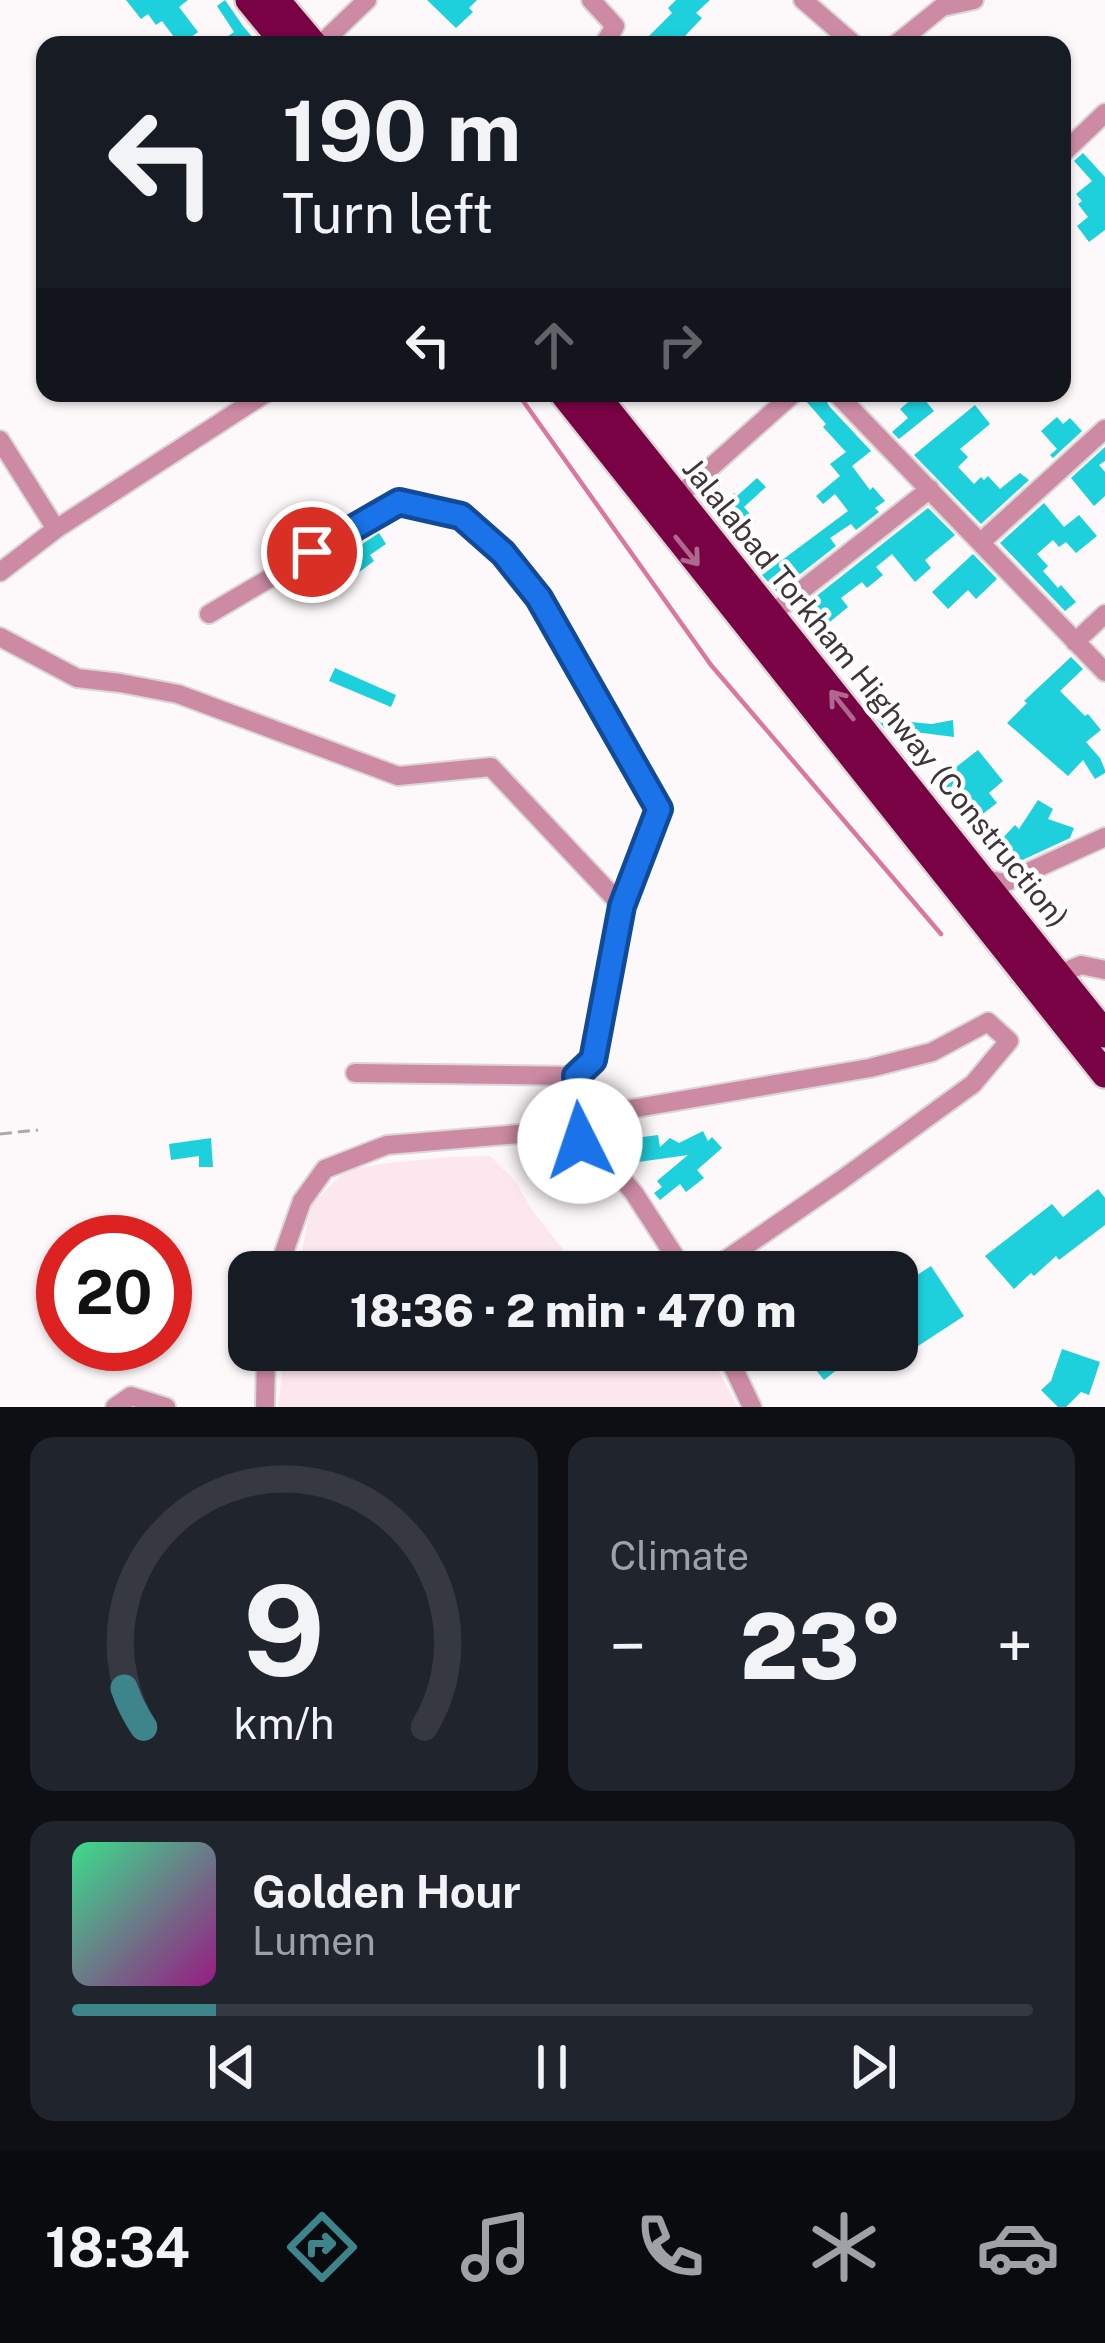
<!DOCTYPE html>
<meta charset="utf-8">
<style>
body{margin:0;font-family:"Public Sans",sans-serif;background:#20242c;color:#f1f3f6;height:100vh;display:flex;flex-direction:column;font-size:45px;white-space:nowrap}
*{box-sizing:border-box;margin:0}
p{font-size:39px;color:#9ea1a6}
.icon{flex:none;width:66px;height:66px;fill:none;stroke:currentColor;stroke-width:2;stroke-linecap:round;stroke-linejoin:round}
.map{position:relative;height:1407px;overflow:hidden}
.sheet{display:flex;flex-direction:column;gap:30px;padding:30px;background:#0d0f14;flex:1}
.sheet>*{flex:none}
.top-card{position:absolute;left:36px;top:36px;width:1035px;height:366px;border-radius:24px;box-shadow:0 3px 9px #0004;background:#171b24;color:#f1f3f6;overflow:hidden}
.speed{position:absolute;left:36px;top:1215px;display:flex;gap:24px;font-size:60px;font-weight:700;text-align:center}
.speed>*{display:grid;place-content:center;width:156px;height:156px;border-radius:50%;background:#171b24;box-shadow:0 3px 9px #0004;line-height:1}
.speed .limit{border:18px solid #d22;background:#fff;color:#111}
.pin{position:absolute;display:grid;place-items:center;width:102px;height:102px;color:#fff;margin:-51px;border:6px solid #fff;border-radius:50%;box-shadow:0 3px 12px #0007}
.me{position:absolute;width:132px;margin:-66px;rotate:356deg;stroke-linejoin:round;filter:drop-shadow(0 0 9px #0008)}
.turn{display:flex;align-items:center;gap:42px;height:252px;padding:0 48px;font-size:54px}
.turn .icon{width:156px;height:156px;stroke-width:2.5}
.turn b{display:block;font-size:84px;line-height:102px}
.lanes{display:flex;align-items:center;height:114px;padding:0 48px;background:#0003;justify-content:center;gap:60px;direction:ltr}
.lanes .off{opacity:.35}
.big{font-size:90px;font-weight:800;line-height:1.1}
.sheet .widget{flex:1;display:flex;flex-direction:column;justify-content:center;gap:18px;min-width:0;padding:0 42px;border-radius:24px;background:#20242c}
.sheet .dial{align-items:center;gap:0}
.dial svg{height:312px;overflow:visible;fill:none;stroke:#363941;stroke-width:7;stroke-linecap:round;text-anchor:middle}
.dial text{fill:#f1f3f6;stroke:none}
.song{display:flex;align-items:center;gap:36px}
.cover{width:144px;height:144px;border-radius:18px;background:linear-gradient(135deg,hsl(150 70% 55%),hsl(310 70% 35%))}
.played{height:12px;border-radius:6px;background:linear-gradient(90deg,#3d858b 15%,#363941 15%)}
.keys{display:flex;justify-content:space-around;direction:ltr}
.heat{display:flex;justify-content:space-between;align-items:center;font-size:66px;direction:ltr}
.sheet .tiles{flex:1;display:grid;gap:30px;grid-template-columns:1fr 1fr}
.widget:last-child{grid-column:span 2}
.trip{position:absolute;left:228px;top:1251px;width:690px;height:120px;border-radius:24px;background:#171b24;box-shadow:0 3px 9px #0004;font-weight:800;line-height:120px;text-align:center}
.tab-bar{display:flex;height:192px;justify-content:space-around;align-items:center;background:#090b0e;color:#9ea1a6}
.tab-bar .icon{width:84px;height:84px}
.tab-bar .on{color:#3d858b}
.tab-bar b{font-size:54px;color:#f1f3f6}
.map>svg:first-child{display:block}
.built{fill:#fde7ee}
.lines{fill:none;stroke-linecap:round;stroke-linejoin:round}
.stream{stroke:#d9779e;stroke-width:4.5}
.building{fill:#1ed0dc}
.minor-casing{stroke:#dbd5d6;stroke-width:22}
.highway-casing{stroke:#dbd5d6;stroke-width:32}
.path{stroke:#afa8a9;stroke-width:3;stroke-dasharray:12 6;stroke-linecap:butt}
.minor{stroke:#cc8ba3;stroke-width:18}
.highway{stroke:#780243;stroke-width:27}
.oneway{stroke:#ae678e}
.route-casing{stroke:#114b97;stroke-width:30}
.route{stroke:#1a73e8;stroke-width:21}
.labels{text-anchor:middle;stroke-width:9;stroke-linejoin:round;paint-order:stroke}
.street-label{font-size:30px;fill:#3f3538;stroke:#fff}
</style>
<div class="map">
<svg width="1105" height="1407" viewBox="0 0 1105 1407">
<rect width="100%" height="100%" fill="#fdf8f9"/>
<path class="built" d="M490,1156L516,1182L531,1209L581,1272H298L311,1205L342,1174L356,1168L388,1163L449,1157Z
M285,1350H707L738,1407H278Z"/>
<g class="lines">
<path class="stream" d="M521,398L711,665L941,934"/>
</g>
<path class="building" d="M126,0H188L179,7L198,32L180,45L162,21L156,25L148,14L141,19Z
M225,0L243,26L259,45H215L234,32L217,6Z
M427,0H477L469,8L473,12L456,28Z
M676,0H710L696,13L702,18L685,36L688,39L682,45H640L672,13L668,8Z
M1083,153L1105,177V230L1089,242L1077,226L1088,217L1078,204L1082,201L1076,194L1092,181L1074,161Z
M809,393H823L829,406L871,451L852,466L870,490L873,487L885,501L875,508L879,512L856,530L851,524L830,538L836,546L777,592L762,575L848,511L835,494L823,504L816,496L840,476L830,464L846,452L823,427L826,424L805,400Z
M919,393L934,411L899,439L892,432L908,418L900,409Z
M975,405L990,424L960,449L968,457L958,467L974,484L981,477L984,480L988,476L1000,489L1020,473L1029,480L981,524L914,455Z
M1057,417L1063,424L1070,418L1082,431L1053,458L1050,455L1057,449L1041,431Z
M1105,447V461L1099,465L1105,472V496L1094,506L1071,478Z
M757,478L766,487L744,507L756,521L732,538L713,513L734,493L737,496Z
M1044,503L1064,527L1079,515L1097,536L1076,553L1066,542L1059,547L1053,540L1037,554L1048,566L1043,571L1058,588L1061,585L1076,602L1065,611L1000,543Z
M928,508L955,535L925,560L931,568L915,582L892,554L876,567L883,575L867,588L862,582L841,598L848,607L825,626L817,616L805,625L795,613Z
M379,533L386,544L370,555L374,561L354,576L341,558Z
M973,554L997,579L976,599L968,590L948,609L932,592Z
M1071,657L1083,669L1060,691L1085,716L1088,714L1101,730L1086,742L1100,758L1105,770V773L1095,779L1083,760L1068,776L1007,723L1027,703L1024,701Z
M335,668L396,695L391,707L329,681Z
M877,719L932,724L953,720L954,737L884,728Z
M978,750L1003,781L989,793L997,803L971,823L937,782Z
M1038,800L1053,809L1048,819L1074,828L1070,838L1014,864L1007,855L1005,857L994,847L1015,825L1019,829Z
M703,1131L708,1141L712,1137L722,1148L697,1170L704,1178L686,1192L680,1184L660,1200L654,1193L662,1187L657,1181L688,1155L631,1163L628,1139L658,1135L660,1147L670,1138L679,1143Z
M211,1138L213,1167H199V1156L171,1160L169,1144Z
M1098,1189L1105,1198V1225L1059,1260L1056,1256L1034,1276L1031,1273L1014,1289L985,1256L1052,1204L1063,1217Z
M931,1266L964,1316L889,1365L879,1350H897V1288Z
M1062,1349L1100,1362L1089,1395L1081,1392L1066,1407H1058L1041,1390L1051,1381Z
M800,1350H862L824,1380Z"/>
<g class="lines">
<g class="minor-casing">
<path id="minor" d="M591,0L615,26L606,41L610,45
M803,0L855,45
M320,45L367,0
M895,45L942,7L974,0
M1062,154L1105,113
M836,393L1105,672
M0,440L56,529
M672,502L794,393
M981,542L1105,429
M0,572L56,529L266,393
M209,614L399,502L461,516L503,553L539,599L659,809L622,906
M764,620L930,489
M0,637L77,678L120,683L178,694L398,776L491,767L622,906L593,1060L576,1076L355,1073
M1075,642L1105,614
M982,878L1004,883L1105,837
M1050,978L1081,965L1105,970
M576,1076L580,1141
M593,1145L613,1112L870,1068L932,1052L988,1022L1009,1041L973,1084L840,1181L708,1272
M277,1272L302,1201L325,1169L387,1145L554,1131L593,1145L634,1193L685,1272
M725,1350L752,1407
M115,1407L131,1396L166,1407
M265,1407L266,1350"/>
</g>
<g class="highway-casing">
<path id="highway" d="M249,0L286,45
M276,0L314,45
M563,393L1105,1074
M594,393L1105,1034"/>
</g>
<path class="path" d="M0,1134L38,1130"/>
<use href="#minor" class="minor"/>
<use href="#highway" class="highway"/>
</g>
<defs><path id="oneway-shaft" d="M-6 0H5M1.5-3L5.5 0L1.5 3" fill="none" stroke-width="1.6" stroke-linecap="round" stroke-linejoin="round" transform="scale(3)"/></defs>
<g class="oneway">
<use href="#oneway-shaft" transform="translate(687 551) rotate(51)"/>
<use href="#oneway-shaft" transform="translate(842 705) rotate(-129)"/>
</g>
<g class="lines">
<g class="route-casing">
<path id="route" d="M312,552L399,502L461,516L503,553L539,598L659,809L622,906L593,1060L576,1076L580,1141"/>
</g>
<use href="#route" class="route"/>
</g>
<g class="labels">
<g class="street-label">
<text transform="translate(875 693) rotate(51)" y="10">Jalalabad Torkham Highway (Construction)</text>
</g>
</g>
</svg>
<div class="speed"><div class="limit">20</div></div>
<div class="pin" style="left:312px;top:552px;background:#d93025"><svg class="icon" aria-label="arrive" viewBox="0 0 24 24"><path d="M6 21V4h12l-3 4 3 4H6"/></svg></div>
<svg class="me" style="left:580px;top:1141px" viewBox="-20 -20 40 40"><circle r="19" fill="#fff"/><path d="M0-13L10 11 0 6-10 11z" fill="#1a73e8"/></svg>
<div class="trip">18:36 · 2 min · 470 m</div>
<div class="top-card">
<div class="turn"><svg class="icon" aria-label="left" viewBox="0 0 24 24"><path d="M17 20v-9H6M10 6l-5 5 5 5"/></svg><div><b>190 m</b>Turn left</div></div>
<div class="lanes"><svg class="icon" aria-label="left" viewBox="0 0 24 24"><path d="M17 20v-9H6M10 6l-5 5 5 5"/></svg><svg class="icon off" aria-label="ahead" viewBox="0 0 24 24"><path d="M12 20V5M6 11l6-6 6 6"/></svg><svg class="icon off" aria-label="right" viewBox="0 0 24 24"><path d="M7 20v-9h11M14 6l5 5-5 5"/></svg></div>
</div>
</div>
<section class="sheet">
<div class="tiles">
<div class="widget dial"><svg viewBox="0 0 100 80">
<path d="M14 69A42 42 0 1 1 86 69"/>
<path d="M14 69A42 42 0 0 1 9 59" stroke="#3d858b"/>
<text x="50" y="56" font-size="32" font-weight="700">9</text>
<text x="50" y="72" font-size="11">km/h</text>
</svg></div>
<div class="widget"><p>Climate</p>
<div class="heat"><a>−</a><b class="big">23°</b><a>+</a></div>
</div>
<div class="widget">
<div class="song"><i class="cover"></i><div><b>Golden Hour</b><p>Lumen</p></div></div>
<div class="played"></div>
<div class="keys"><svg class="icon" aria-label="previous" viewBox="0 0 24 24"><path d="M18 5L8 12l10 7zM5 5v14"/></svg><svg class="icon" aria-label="pause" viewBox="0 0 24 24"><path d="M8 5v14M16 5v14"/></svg><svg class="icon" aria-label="next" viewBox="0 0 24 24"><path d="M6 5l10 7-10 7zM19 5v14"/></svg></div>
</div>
</div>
</section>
<nav class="tab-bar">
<b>18:34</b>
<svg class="icon on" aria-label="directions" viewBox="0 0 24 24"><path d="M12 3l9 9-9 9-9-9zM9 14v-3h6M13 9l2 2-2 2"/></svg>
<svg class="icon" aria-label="music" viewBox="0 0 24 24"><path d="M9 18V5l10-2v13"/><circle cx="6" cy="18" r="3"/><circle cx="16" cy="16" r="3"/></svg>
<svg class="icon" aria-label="phone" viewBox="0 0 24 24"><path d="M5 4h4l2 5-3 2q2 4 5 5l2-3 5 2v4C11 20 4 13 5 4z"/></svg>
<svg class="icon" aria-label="climate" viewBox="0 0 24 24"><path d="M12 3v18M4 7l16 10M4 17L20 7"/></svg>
<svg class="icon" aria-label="car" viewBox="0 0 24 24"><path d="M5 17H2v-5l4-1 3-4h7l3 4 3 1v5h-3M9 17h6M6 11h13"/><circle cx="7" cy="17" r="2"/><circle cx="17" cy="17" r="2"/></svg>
</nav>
